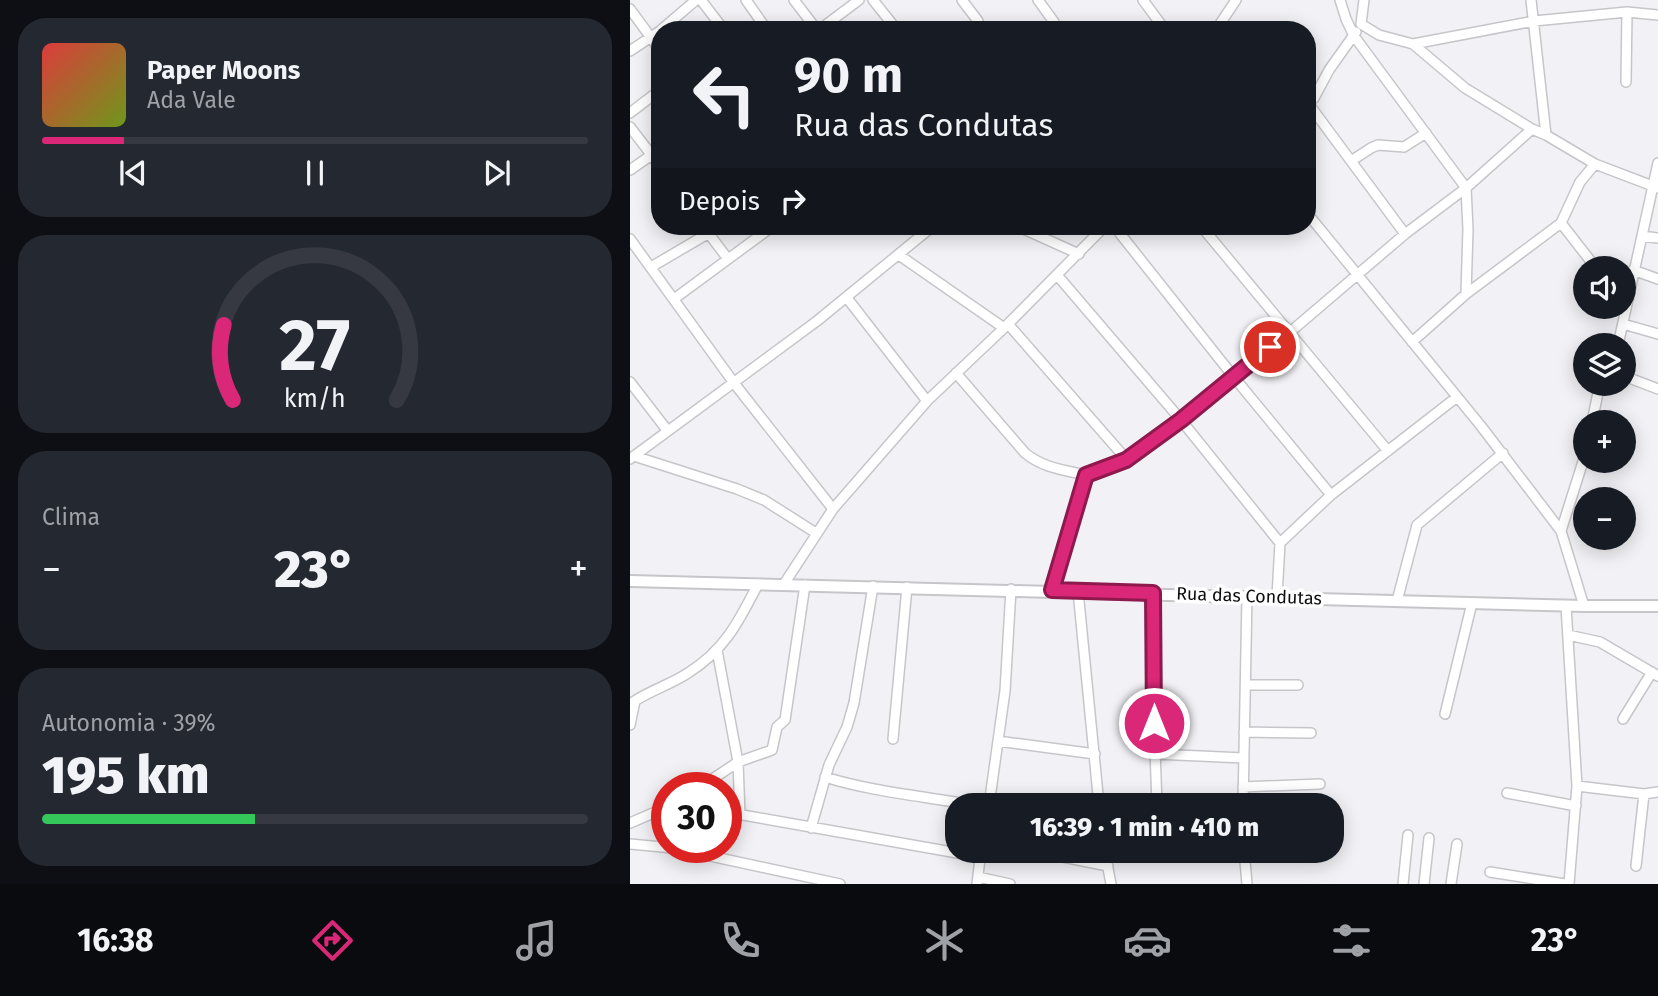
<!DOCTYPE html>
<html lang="pt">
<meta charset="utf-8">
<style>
body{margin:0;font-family:"Fira Sans",sans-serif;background:#242831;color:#f1f3f6;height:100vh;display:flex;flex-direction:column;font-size:26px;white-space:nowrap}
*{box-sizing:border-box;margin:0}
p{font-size:23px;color:#9ea1a6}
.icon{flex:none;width:38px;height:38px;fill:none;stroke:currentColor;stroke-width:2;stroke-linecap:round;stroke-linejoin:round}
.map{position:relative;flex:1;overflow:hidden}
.side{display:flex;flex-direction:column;gap:18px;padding:18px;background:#0d0f14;width:630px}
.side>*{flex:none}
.guide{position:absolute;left:21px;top:21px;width:665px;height:214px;border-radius:28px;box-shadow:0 4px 18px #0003;background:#171b24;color:#f1f3f6;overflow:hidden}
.tools{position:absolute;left:943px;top:256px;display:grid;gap:14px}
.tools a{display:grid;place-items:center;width:63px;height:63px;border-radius:50%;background:#171b24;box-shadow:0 4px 18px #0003;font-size:35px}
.speed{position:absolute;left:21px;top:772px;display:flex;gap:14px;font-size:35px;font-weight:700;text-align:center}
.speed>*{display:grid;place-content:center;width:91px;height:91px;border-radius:50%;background:#171b24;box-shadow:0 4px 18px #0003;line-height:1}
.speed .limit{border:10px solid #d22;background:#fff;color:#111}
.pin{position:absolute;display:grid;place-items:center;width:60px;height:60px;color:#fff;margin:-30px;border:4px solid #fff;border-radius:50%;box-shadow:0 2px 7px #0007}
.me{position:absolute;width:77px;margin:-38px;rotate:0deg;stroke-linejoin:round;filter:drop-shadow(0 0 5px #0008)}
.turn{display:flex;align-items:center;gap:24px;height:147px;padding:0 28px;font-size:32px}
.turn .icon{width:91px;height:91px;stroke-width:2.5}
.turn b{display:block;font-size:49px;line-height:60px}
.then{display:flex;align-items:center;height:66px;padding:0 28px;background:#0003;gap:14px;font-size:26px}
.big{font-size:52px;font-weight:800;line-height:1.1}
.side .widget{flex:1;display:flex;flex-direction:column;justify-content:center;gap:10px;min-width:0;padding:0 24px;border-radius:28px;background:#242831}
.side .dial{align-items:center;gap:0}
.dial svg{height:182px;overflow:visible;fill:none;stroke:#363941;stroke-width:7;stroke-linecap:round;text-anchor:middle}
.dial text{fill:#f1f3f6;stroke:none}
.song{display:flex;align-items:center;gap:21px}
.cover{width:84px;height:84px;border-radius:10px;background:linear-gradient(135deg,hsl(0 70% 55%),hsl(80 70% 35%))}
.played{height:7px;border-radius:4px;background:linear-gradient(90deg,#db2777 15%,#363941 15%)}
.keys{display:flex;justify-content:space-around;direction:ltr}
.heat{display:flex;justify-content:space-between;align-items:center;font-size:38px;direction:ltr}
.charge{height:10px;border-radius:5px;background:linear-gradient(90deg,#34c759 39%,#363941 0)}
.trip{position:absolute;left:315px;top:793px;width:399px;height:70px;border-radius:28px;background:#171b24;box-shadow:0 4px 18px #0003;font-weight:800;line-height:70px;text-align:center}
.tabs{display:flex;height:112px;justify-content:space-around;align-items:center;background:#090b0e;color:#9ea1a6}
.tabs .icon{width:49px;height:49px}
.tabs .on{color:#db2777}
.tabs b{font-size:32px;color:#f1f3f6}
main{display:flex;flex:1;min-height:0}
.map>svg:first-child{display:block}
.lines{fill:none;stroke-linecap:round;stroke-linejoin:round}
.minor-casing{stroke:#c6c6ca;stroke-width:12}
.tertiary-casing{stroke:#c6c6ca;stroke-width:14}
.minor{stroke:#fff;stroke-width:9}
.tertiary{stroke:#fff;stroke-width:10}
.route-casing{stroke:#8e194d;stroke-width:18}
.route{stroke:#db2777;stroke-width:12}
.labels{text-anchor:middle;stroke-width:7;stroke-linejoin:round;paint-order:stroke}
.street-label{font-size:18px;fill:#0d0d0e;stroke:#fff}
</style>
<main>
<section class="side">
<div class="widget">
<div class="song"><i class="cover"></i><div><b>Paper Moons</b><p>Ada Vale</p></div></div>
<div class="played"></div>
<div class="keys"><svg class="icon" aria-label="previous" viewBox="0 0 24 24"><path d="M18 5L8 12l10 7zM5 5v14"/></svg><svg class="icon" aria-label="pause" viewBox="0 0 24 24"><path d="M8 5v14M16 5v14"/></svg><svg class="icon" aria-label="next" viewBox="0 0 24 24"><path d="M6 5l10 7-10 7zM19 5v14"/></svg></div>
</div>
<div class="widget dial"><svg viewBox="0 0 100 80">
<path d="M14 69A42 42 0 1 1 86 69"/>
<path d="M14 69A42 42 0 0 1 10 36" stroke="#db2777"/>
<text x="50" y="56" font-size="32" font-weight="700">27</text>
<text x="50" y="72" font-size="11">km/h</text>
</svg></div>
<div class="widget"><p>Clima</p>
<div class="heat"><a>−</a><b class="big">23°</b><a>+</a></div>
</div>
<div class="widget"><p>Autonomia · 39%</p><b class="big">195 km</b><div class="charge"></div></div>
</section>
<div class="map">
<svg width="1028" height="884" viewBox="0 0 1028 884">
<rect width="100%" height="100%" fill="#f2f2f6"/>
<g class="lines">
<g class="minor-casing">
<path id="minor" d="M71,0L94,30
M116,0L137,30
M164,0L187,30
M243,0L267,30
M332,0L348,21L349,30
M408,0L424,22
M513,0L535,30
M710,0L716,19L724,36L836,188L838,229L836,294
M734,0L731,24L749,35L783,44L835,88L902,129L916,135L965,164L1028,188
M901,0L916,135
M0,9L30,50
M31,30L66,0
M189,30L229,0
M586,30L606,0
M783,44L904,21L997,12L1028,15
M0,51L30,31
M996,82L997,12
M678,103L775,234
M677,104L684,98L699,70L726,32
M0,113L30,90
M0,127L30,166
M721,161L741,148L748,145L774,147L796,133
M0,170L30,149
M677,213L851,426L931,531L954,606
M931,223L966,268
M73,226L98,259
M387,226L449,254
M484,226L603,376L701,495
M571,226L758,451
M1012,236L1028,238
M0,239L104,383L203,509
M269,255L374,328
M21,267L79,233
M1003,270L1028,279
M427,275L551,420L650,543
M217,298L297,401
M44,299L143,226
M378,324L497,460
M993,324L1028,334
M782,342L836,294L931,223L950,182L965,164
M988,345L1028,163
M326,373L395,453C413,468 434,470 456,475
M994,376L1028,389
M0,382L37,430
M962,422L970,383
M4,456L107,489L134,500L186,533
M0,459L187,321L303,226
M931,531L956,452
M154,584L203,509L297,401L374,328L475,226
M422,590L456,475L497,460L551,420L603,376L659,333L775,234L836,188L902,129
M448,591L469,805
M523,593L524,723L527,805
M647,597L650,543L701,495L827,397
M767,601L787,525L873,453
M936,606L947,786L939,884
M938,635L970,642L1028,676
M87,650L108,762L110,815
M616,685H668
M0,704C18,691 40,685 58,673C95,650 109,621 128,584
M815,714L842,603
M993,719L1022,672
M0,725L5,701
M614,732L681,733
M263,739L277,587
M368,741L465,754
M525,754L614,758
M195,777C243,792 293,796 342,805
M947,786L1014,794L1028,792
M613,787L690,784
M69,788L108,762L142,750L147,727L155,720L175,585
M877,793L946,806
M359,805L375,691L381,589
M613,805L617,596
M96,812L350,857
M0,823L37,807
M181,828L199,765L217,727L224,703L243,586
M0,844L43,848L210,884
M398,850L478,866
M614,850L617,884
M476,854L511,850
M477,863L481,884
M1006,866L1014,794
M860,872L935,884
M348,877L380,884
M347,884L351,850
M773,884L778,835
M794,884L799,838
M821,884L827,844"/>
</g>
<g class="tertiary-casing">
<path id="tertiary" d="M0,581L954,606H1028"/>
</g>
<use href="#minor" class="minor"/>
<use href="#tertiary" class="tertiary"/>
</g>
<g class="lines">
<g class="route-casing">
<path id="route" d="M524,723L523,593L422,590L456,475L496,460L551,420L640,347"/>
</g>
<use href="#route" class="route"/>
</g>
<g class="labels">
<g class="street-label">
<text transform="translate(619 596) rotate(2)" y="6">Rua das Condutas</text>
</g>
</g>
</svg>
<div class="tools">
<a><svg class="icon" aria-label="sound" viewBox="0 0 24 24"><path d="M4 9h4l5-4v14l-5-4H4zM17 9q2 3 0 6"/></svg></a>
<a><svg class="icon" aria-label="layers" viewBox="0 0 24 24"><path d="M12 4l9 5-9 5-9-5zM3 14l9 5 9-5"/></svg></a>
<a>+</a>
<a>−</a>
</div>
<div class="speed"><div class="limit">30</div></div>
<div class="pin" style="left:640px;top:347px;background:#d93025"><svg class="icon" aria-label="arrive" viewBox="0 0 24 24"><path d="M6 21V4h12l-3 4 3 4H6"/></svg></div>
<svg class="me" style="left:524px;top:723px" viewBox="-20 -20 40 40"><circle r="17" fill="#db2777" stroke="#fff" stroke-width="3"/><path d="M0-11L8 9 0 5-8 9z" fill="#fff"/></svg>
<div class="trip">16:39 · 1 min · 410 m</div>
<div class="guide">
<div class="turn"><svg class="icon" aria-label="left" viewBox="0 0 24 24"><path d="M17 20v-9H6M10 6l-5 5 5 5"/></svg><div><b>90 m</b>Rua das Condutas</div></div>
<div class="then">Depois<svg class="icon" aria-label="right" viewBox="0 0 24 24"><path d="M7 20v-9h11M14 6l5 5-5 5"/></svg></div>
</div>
</div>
</main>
<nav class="tabs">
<b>16:38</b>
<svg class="icon on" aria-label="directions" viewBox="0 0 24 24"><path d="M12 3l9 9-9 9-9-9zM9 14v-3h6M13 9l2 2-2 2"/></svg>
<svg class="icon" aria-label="music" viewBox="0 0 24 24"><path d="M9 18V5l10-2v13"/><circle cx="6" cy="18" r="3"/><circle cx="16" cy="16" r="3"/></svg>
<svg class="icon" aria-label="phone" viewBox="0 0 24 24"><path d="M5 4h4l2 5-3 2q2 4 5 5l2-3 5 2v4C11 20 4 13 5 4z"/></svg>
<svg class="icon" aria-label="climate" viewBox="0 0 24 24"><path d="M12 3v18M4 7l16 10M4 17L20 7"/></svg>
<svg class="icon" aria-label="car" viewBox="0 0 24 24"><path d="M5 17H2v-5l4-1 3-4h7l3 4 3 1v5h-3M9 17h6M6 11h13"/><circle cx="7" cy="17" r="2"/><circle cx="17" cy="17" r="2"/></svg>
<svg class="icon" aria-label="filters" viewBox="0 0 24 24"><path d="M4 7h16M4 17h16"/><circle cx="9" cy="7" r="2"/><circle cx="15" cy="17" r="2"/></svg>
<b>23°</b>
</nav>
